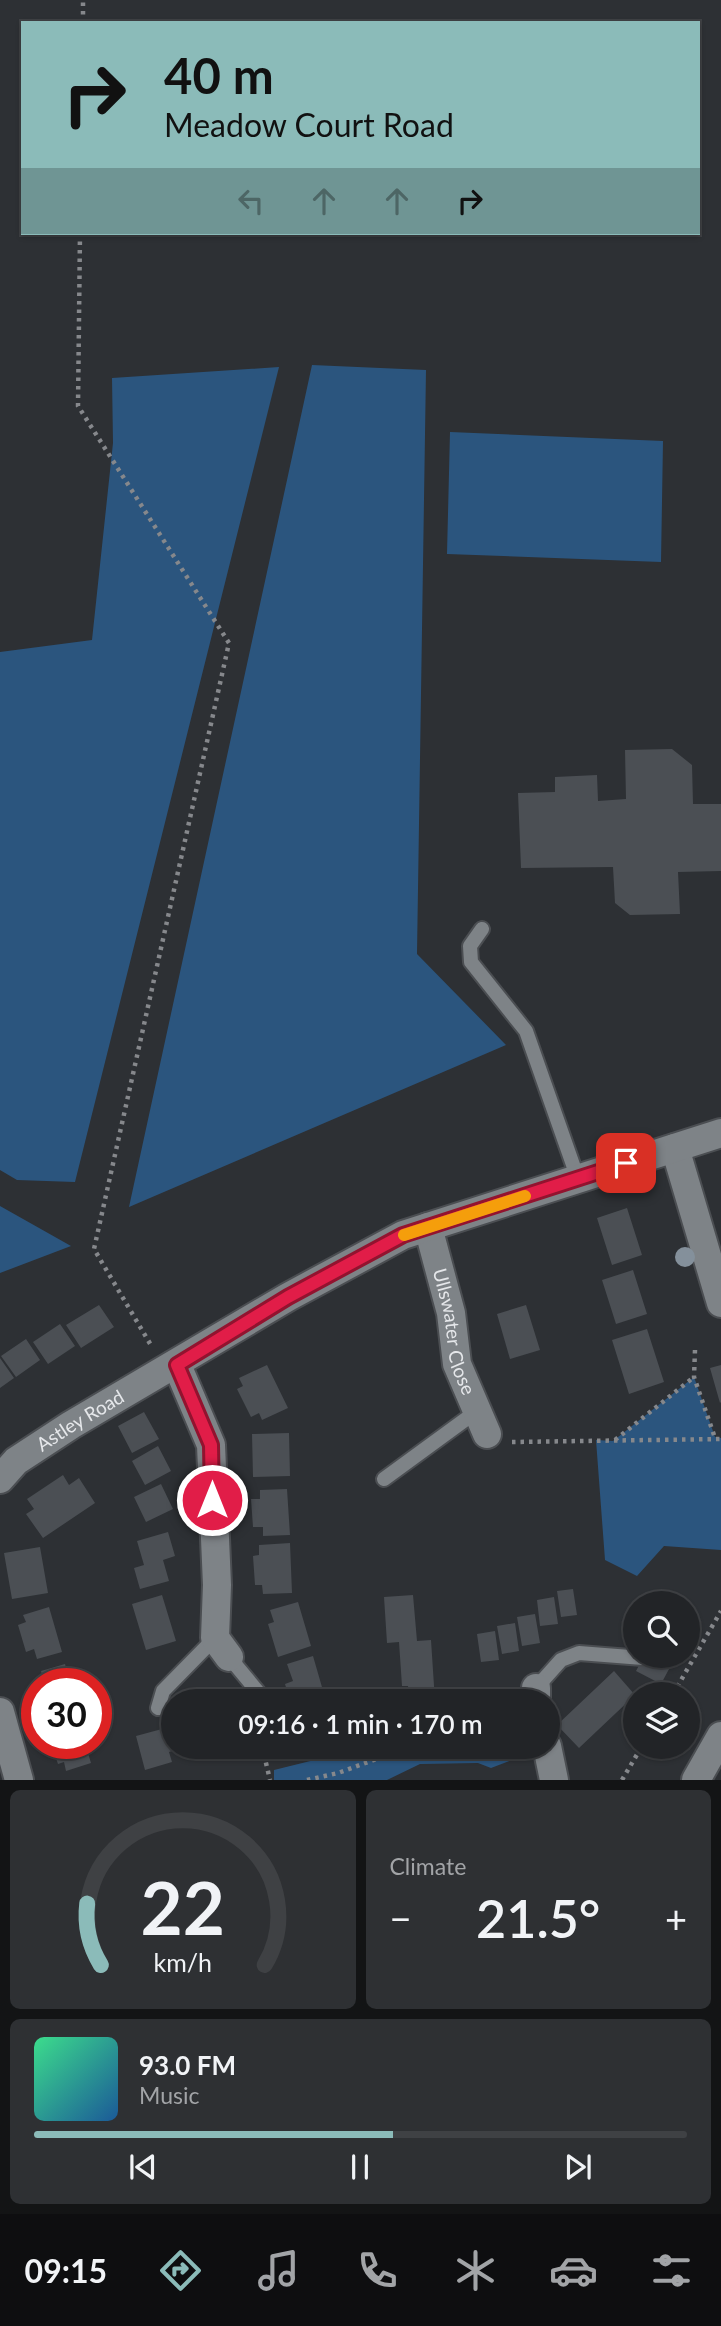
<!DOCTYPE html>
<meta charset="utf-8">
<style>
body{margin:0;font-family:Lato,sans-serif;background:#2e3033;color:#f1f3f6;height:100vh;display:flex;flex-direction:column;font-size:26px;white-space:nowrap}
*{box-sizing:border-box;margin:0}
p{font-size:23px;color:#a2a4a7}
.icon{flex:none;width:38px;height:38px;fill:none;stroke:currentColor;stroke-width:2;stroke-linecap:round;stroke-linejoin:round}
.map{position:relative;height:1780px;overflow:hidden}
.drawer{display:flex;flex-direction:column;gap:10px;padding:10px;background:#131415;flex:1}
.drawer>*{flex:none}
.banner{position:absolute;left:21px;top:21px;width:679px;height:214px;border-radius:0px;box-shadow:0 2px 5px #0004,0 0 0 2px #3f4144;background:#8bbbb9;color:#111;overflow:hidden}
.fabs{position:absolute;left:623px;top:1591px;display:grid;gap:14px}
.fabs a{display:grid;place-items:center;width:77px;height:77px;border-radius:50%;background:#222427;box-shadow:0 2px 5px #0004,0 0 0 2px #3f4144;font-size:35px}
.speed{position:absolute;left:21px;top:1668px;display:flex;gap:14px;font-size:35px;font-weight:700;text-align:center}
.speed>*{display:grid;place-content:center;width:91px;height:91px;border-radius:50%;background:#222427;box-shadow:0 2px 5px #0004,0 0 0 2px #3f4144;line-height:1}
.speed .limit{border:10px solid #d22;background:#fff;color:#111}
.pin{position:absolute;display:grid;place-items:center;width:60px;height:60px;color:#fff;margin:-30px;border-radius:14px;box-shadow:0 4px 10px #0006}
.me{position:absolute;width:77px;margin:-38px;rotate:0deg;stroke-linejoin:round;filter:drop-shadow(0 0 5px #0008)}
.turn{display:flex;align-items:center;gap:24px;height:147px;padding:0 28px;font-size:32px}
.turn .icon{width:91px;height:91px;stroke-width:2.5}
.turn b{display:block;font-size:49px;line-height:60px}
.lanes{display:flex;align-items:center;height:66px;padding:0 28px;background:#0003;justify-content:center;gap:35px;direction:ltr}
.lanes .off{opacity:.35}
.big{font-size:52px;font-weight:600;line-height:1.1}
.drawer .tile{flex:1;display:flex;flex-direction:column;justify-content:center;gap:10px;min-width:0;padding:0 24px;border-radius:10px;background:#2e3033}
.drawer .dial{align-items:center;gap:0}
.dial svg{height:182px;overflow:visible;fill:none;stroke:#3f4144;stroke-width:7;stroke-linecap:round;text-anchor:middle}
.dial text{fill:#f1f3f6;stroke:none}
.song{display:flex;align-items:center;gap:21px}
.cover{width:84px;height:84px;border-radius:10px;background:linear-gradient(135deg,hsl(150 70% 55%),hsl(210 70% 35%))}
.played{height:7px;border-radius:4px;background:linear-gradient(90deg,#8bbbb9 55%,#3f4144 55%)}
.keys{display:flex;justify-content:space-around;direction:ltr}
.heat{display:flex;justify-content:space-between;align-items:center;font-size:38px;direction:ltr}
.drawer .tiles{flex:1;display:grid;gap:10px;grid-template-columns:1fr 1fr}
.tile:last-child{grid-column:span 2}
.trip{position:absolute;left:161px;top:1689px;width:399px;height:70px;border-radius:35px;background:#222427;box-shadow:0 2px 5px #0004,0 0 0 2px #3f4144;font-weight:600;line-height:70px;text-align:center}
.dock{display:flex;height:112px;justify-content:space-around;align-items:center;background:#0e0e10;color:#a2a4a7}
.dock .icon{width:49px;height:49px}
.dock .active{color:#8bbbb9}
.dock b{font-size:32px;color:#f1f3f6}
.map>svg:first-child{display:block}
.green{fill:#2b557e}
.building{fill:#4b4f54}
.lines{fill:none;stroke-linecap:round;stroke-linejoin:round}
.lane-casing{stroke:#4b4e52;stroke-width:18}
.street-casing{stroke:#4b4e52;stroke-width:32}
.path{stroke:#86888c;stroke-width:4.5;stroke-dasharray:3.5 5;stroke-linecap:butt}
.lane{stroke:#7e8387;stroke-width:14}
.street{stroke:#7e8387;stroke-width:28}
.tree{fill:#84909b}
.route-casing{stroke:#92132f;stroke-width:18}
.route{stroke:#e11d48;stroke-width:12}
.slow{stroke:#f59e0b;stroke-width:12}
.labels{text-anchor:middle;stroke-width:7;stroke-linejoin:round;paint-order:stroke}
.street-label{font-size:19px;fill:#e5e7ea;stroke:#16181a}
</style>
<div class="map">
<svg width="721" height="1780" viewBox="0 0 721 1780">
<rect width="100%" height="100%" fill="#2d3034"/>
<path class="green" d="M312,365L426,370L417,954L506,1045L129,1207Z
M279,367L75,1182L17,1180L0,1170V652L92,640L113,443L112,378Z
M450,432L663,441L661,562L447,554Z
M0,1206L71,1246L0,1273Z
M694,1377L715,1437L721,1438V1550L664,1546L637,1576L605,1560L596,1440L613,1441Z
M523,1747L528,1754L491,1768L478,1763L420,1764L387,1780H274V1770L367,1747Z"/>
<path class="building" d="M672,749L692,765L693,804H721V871L678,872L680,914L630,915L615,903L613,867L521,868L518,793L555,792V777L597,775L598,801L626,799L625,750Z
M627,1208L642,1255L612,1265L597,1218Z
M633,1270L647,1314L616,1324L602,1280Z
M99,1305L114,1327L81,1348L66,1325Z
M526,1305L540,1350L510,1359L497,1314Z
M60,1324L75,1346L48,1364L33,1342Z
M647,1329L664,1382L629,1394L612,1340Z
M26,1339L40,1360L16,1377L1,1356Z
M0,1358L14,1378L0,1388Z
M267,1365L288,1408L262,1420L259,1413L251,1417L237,1389L243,1386L239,1378Z
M721,1365V1402L720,1403L710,1368Z
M144,1412L159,1439L132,1453L118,1426Z
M289,1433L290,1476L253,1477L252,1434Z
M158,1446L171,1471L145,1485L132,1461Z
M63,1475L69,1485L79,1478L95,1503L43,1538L26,1514L34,1509L27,1499Z
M161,1484L173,1509L146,1522L134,1497Z
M287,1489L290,1535L263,1536V1527H253L251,1499H260V1490Z
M168,1532L175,1556L163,1560L169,1581L140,1589L134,1568L144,1565L137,1541Z
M290,1543L292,1593L263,1594L262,1585H255L253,1556L259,1555V1545Z
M40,1547L48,1593L12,1599L4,1553Z
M573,1589L577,1615L561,1617L557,1591Z
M162,1595L176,1641L146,1650L132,1604Z
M413,1595L417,1641L431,1640L435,1701H409L408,1686H402L399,1642L387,1643L384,1597Z
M554,1597L558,1624L540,1626L537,1600Z
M298,1602L311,1646L278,1657L268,1624L274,1622L270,1610Z
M49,1607L62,1652L37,1659L34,1649L26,1652L18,1625L26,1622L23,1615Z
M535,1614L540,1643L522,1646L517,1617Z
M515,1623L519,1651L502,1654L497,1626Z
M495,1631L499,1660L481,1662L477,1634Z
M313,1656L326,1701H290L285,1684L293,1681L287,1664Z
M644,1656H676L661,1684L636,1671Z
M65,1664L70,1684H35V1681L43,1678L41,1671Z
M614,1671L635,1695L579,1748L557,1725Z
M173,1726V1746L185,1747L169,1752L172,1762L145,1770L136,1736Z
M51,1743H85L91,1763L66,1771L64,1762L58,1764Z"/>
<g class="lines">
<g class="lane-casing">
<path id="lane" d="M482,929L470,946L471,962L526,1031L578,1179
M384,1479L477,1411
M229,1657L258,1692L261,1701
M536,1688L561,1660L579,1653L643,1658
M158,1708L163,1691L215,1638"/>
</g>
<g class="street-casing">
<g id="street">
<path d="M675,1148L721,1303"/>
<path id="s1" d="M428,1227L451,1313L457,1364L487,1434"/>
<path d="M177,1365L211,1445L217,1585L215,1638L229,1657"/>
<path id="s2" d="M0,1479L16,1461L71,1425L288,1297L403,1235L721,1133"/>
<path d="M536,1688V1701"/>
<path d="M0,1712L19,1780"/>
<path d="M547,1746L554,1780"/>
<path d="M696,1780L721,1736"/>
</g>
</g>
<path class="path" d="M83,23V0
M80,233L78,406L229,643L94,1249L152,1347
M695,1350L694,1377L715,1438
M615,1440L694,1377
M512,1442L721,1439
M673,1694L721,1611
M262,1746L270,1780
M307,1780L338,1773L412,1746
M622,1780L642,1746"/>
<use href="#lane" class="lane"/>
<use href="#street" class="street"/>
</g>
<circle class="tree" cx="685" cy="1257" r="10"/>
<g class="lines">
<g class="route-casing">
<path id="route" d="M212,1500L211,1445L177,1365L288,1297L403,1235L626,1163"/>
</g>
<use href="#route" class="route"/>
<path class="slow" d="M404,1235L525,1196"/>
</g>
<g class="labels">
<g class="street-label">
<text dy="7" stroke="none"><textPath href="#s1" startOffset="108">Ullswater Close</textPath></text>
<text dy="7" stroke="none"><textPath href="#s2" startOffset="100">Astley Road</textPath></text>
</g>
</g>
</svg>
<div class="fabs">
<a><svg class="icon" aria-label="search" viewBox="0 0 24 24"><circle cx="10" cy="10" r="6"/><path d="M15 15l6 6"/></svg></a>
<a><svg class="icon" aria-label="layers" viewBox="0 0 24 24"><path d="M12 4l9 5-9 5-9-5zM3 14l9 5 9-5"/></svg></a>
</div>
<div class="speed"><div class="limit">30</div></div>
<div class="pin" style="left:626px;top:1163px;background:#d93025"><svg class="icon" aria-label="arrive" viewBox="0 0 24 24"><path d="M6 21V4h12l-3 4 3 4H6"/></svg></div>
<svg class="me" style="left:212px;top:1500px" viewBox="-20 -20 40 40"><circle r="17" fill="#e11d48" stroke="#fff" stroke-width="3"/><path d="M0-11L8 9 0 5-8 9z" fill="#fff"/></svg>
<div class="trip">09:16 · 1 min · 170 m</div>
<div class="banner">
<div class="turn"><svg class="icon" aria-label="right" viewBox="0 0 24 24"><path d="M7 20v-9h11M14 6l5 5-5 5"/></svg><div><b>40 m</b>Meadow Court Road</div></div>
<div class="lanes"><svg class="icon off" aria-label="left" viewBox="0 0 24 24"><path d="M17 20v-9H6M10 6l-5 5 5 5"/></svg><svg class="icon off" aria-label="ahead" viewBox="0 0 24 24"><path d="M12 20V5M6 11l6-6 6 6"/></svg><svg class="icon off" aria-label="ahead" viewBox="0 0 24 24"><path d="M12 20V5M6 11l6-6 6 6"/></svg><svg class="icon" aria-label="right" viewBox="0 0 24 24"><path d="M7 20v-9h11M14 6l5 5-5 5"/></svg></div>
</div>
</div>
<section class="drawer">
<div class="tiles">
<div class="tile dial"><svg viewBox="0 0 100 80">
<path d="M14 69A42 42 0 1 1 86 69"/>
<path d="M14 69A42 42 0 0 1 8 42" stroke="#8bbbb9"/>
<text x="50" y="56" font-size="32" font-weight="700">22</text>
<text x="50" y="72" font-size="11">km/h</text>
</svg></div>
<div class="tile"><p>Climate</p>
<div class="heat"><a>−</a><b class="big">21.5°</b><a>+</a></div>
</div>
<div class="tile">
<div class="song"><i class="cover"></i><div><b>93.0 FM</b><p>Music</p></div></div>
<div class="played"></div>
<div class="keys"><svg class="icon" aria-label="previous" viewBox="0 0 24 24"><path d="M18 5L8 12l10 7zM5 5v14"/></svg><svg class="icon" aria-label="pause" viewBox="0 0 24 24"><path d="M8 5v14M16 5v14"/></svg><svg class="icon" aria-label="next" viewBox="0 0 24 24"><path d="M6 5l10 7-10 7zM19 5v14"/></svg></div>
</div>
</div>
</section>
<nav class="dock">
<b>09:15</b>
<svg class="icon active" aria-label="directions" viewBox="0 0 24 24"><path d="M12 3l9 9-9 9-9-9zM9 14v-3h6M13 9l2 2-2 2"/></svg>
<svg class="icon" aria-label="music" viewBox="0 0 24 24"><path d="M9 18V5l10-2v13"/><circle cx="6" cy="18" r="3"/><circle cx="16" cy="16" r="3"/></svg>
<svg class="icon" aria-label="phone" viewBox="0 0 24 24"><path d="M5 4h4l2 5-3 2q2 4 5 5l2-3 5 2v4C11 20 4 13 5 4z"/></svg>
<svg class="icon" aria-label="climate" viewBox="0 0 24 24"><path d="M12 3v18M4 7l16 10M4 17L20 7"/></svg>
<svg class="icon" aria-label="car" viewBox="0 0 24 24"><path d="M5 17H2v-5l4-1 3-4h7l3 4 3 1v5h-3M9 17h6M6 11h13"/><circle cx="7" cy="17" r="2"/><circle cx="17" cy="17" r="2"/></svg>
<svg class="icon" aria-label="filters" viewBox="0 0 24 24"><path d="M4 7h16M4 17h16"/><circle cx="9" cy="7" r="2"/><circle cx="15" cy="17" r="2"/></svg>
</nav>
